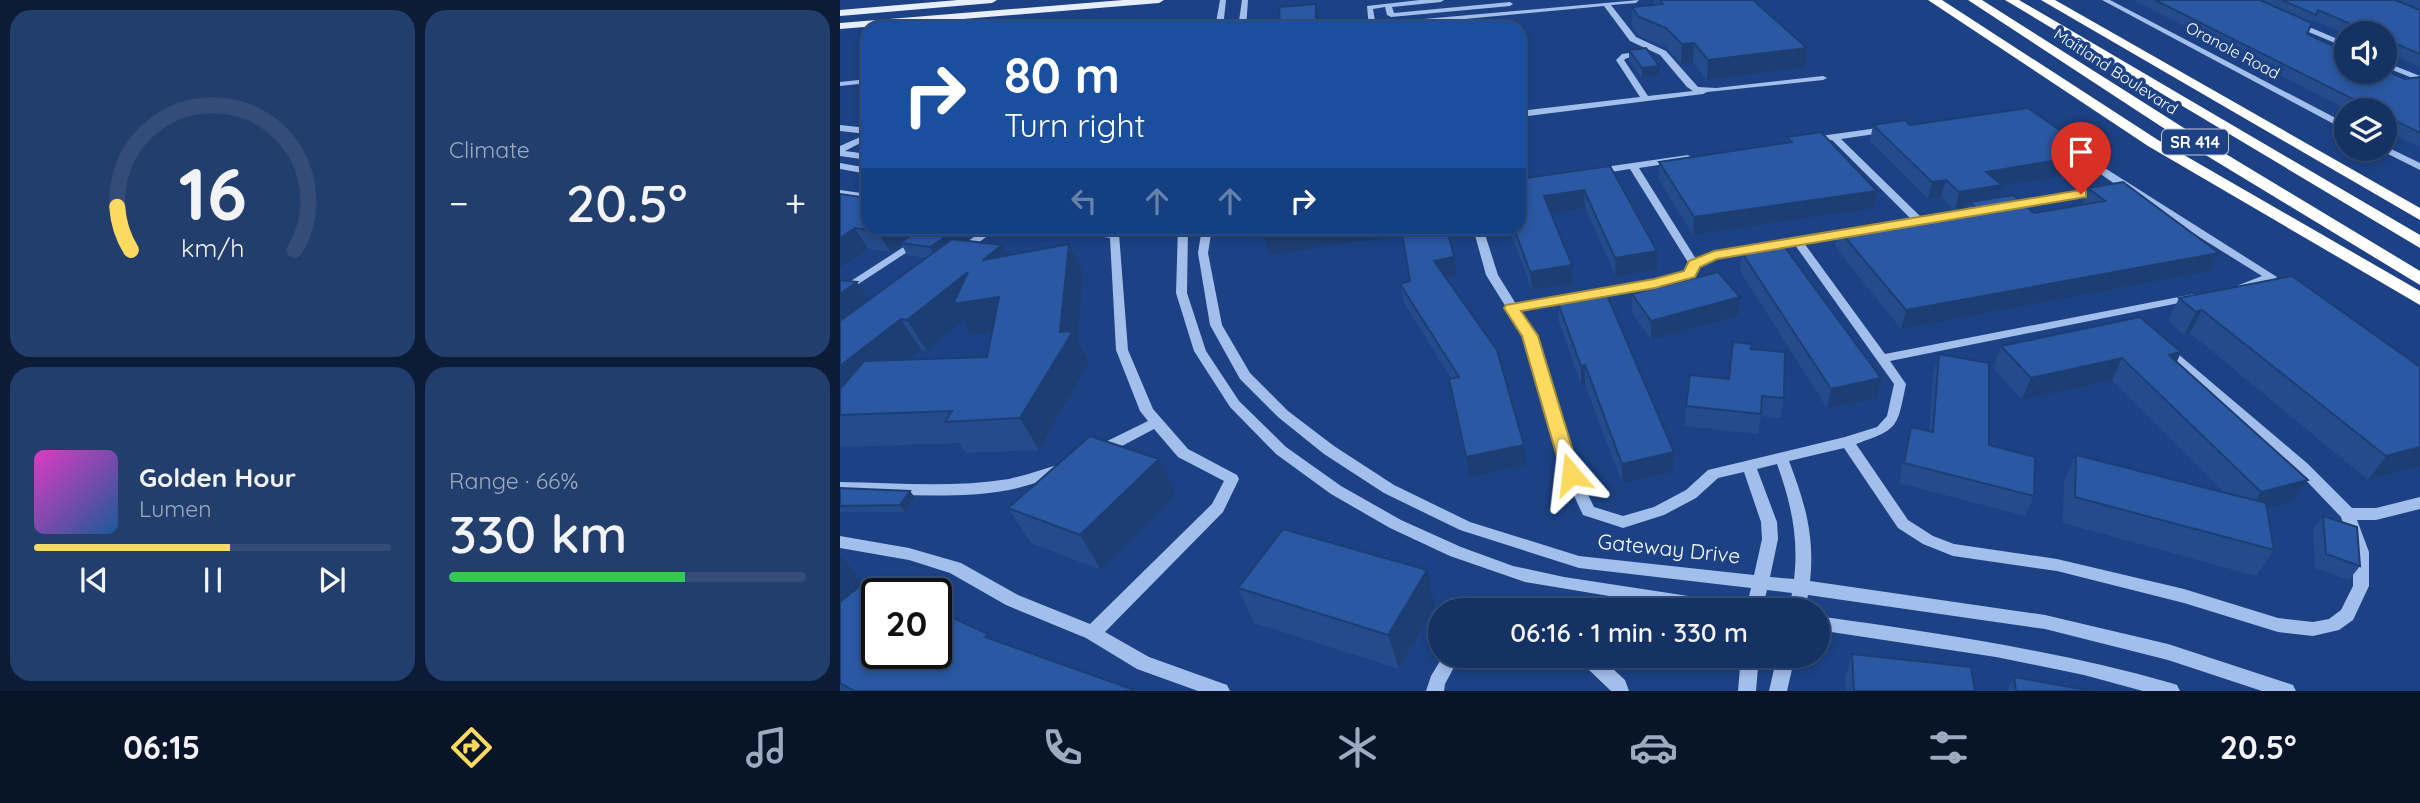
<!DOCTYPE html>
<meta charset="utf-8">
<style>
body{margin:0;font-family:Quicksand,sans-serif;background:#223e6d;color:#f1f3f6;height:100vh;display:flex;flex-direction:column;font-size:26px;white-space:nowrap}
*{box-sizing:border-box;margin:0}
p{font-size:23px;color:#9daabf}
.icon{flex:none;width:38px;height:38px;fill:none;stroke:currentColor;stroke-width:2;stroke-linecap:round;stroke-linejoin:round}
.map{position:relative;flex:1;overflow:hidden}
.details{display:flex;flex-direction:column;gap:10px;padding:10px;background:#0c1c37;width:840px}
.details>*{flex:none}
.banner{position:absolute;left:21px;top:21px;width:665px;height:214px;border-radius:21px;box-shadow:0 4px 10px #0003,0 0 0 2px #344d78;background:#1a4fa0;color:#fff;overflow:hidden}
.fabs{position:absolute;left:1494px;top:21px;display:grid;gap:14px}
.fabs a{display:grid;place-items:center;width:63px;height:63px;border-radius:50%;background:#153264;box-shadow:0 4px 10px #0003,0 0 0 2px #344d78;font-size:35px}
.speed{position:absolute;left:21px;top:578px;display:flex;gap:14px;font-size:35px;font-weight:700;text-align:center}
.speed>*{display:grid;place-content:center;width:91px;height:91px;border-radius:50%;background:#153264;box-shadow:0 4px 10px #0003,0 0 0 2px #344d78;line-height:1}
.speed .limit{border:4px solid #111;border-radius:10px;background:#fff;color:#111}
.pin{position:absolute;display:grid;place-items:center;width:60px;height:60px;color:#fff;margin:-72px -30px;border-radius:50% 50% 50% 0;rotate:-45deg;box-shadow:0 0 7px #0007}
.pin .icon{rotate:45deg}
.me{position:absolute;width:77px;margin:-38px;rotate:343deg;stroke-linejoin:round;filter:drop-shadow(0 0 5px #0008)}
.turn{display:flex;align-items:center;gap:24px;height:147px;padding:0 28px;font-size:32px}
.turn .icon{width:91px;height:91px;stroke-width:2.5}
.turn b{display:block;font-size:49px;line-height:60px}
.lanes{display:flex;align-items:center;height:66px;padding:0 28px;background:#0003;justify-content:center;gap:35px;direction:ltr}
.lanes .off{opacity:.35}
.big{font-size:52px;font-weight:600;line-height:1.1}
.details .tile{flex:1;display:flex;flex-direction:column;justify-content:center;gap:10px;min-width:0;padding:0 24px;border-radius:21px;background:#223e6d}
.details .dial{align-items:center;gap:0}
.dial svg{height:182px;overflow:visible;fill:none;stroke:#344d78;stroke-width:7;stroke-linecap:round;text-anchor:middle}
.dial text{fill:#f1f3f6;stroke:none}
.song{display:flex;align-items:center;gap:21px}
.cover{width:84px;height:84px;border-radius:10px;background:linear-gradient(135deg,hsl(310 70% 55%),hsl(210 70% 35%))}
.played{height:7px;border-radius:4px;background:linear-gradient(90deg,#fcda5f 55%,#344d78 55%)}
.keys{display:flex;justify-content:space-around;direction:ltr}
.heat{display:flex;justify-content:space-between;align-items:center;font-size:38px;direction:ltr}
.charge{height:10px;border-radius:5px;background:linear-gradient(90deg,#34c759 66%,#344d78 0)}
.details .tiles{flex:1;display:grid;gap:10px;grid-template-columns:repeat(2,1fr)}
.trip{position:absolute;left:588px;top:598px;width:402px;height:70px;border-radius:35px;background:#153264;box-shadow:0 4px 10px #0003,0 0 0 2px #344d78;font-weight:600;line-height:70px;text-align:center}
.tabs{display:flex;height:112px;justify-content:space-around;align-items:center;background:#081428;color:#9daabf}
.tabs .icon{width:49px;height:49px}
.tabs .on{color:#fcda5f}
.tabs b{font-size:32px;color:#f1f3f6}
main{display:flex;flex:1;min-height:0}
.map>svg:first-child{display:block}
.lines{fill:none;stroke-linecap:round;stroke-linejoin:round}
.minor{fill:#a2beeb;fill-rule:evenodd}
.major{fill:#e7eeff;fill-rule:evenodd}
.highway{fill:#fff;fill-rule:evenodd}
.wall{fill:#244c8c;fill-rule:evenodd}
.shaded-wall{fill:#1d3e72}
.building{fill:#2a58a3;stroke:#1d3e72;stroke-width:2}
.route{fill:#fcda5f;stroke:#a48e3e;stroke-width:2}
.labels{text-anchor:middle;stroke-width:7;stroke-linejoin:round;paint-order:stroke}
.far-street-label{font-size:16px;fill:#fff;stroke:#1c4285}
.shield{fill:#1c4285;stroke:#bbc6da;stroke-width:2}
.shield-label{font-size:16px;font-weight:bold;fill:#fff}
.near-street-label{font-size:21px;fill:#fff;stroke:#1c4285}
</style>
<main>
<section class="details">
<div class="tiles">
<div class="tile dial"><svg viewBox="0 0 100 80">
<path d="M14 69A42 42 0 1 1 86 69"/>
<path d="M14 69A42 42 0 0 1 8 50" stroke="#fcda5f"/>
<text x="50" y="56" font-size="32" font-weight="700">16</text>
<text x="50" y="72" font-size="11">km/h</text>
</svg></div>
<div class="tile"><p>Climate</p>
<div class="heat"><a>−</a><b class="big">20.5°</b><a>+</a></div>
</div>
<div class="tile">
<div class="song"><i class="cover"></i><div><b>Golden Hour</b><p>Lumen</p></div></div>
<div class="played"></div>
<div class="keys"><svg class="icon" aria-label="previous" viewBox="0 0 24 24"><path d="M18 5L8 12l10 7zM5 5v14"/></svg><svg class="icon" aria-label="pause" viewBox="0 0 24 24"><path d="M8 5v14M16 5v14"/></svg><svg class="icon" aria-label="next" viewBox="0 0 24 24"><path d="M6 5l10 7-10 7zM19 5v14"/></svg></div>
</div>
<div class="tile"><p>Range · 66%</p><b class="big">330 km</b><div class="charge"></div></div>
</div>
</section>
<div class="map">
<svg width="1580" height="691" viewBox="0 0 1580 691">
<rect width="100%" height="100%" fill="#1c4285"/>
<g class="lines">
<path class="minor" d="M380,0H386L383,28H375Z
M402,0H408L406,28H398Z
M580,0H604L601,2L552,7L554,13L670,2L673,4L670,6L551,17L547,15L545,7L533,9L536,27L561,21L799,0L796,3L771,5L796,37L826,51L858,87L876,88L983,76L987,78L983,80L867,92L863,94L679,117V111L800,97L776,60L782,54L804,51L808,53L807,55L787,58L784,60L808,96L853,91L847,87L820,55L790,41L764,6L561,25L549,28H529L527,6Z
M1262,0H1270L1507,124V131Z
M1455,21L1507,43V48L1452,25L1451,23Z
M274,23L279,28H220L224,26Z
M1545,62L1580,76V81L1545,67Z
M28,79V83L0,86V82Z
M0,125L28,128V139L5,151L28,154V160L0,156V146L27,134L0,131Z
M1045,127L1049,130L1048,132L1001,139L1081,217L1143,207L1148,210L1147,212L1026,231V227L1071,219L992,140L973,143L968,140L973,137Z
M1545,146L1580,163V170L1542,151L1541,149H1545Z
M1238,151L1437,277L1435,279L1407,289H1399L1397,287L1399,285L1422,276L1282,189L1235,156L1233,154Z
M848,155L853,158L851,160L799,168L856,259L874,253L1016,230L1017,232L1016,234L964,243L1045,354L1354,294L1360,297L1354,300L1050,361L1066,384C1057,428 1059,429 1016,444L1068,520L1093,536L1114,544L1217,559L1344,589L1438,618L1473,622L1489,619L1501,610L1513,586V552L1501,517L1458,472L1323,354L1321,351L1327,347L1331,348L1468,464L1512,508H1536L1580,497V509L1536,520H1517L1529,552V586L1513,620L1499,630L1473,636L1438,632L1344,603L1217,571L1113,556L1083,544L1058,528L1004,448L949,461C965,503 975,536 970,581L1205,615L1328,644L1447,683L1453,685L1456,691H1422L1328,660L1205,629L968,595L965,611H949L952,593L927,590L922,611H859L685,582L610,556L550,528L491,494L436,454L390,407L354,351L336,293L338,228H348L347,293L366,351L399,401L446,447L501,486L561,520L621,547L673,566L724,577L907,605L911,588L739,568L620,530L544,493L484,454L438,417L400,379L370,325L358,253L362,228H372L368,253L382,325L410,373L448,411L494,446L554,485L630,522L739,556L914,575L922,539L921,522L904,472L878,478L856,498L824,515L783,528L743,515L724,474L684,336L646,275L633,228H643L658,275L676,304L815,280L845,272L849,264L790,169L758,174L753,171L758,168ZM955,245L1054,384L1047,416L1037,427L1005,437L868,470L846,490L814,507L783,516L754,507L738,474L696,336L680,310L815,286L854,276L859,266L877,259ZM937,464C951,503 959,538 954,579L930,577L938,539L937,522L917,469Z
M0,163L28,168V174L0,169Z
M1261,188L1266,191L1264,193L1168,209L1163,206L1168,203Z
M0,190L28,194V200L0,196Z
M93,228H104L0,296V288Z
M147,228H158L126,252H118L117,250L118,248Z
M222,228H243L279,234L288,350L313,409L348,449L397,475L399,479L383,512L265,632L309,657L387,685L390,691H358L297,669L246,638L166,605L110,573L69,560L0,548V536L69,548L121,563L178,595L250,624L372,504L384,481L338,457L314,429L265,455H255L253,451L255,447L308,421L300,411L276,350L270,238L227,231Z
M221,464L226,465L228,469L226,473C207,479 188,486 169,490C113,500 56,494 0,492V482C56,483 113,488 169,479C187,475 204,469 221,464Z
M978,616C1097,633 1215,650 1331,683L1337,685L1340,691H1303L1244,675L1156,657L978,630Z
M603,656H620L605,684L604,691H586L591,676Z
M732,656L760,657L785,680L789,691H771L748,669L734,661Z
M901,656H919L916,691H898Z
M937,656H955L947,691H929Z"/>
<path class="major" d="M118,0H157L152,3L0,16V10Z
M283,0H324L319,3L0,29V23Z"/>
<path class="highway" d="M1088,0H1102L1318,140L1580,291V305L1308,146Z
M1128,0H1142L1366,142L1580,271V285L1354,148Z
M1165,0H1179L1580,235V248Z
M1201,0H1215L1580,208V220Z"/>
</g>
<path class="wall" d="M814,0H913L967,48L965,67L867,80L853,63L841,64L826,47L799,36L792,26V7L814,5Z
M1293,0H1580V67L1545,52V33H1507V35L1473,20L1467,34L1565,79L1580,77V145L1577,146L1545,130V110H1508Z
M789,50L819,76L802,78L789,61Z
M1033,125H1070L1254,154L1248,172L1162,186L1158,197L1194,213L1242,204L1248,188L1379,253L1370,271L1061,329L995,247L998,229L1046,228L1126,215L1128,207L1115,210L1101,197L1088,199L1030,141Z
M947,137L1037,191L1034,208L853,235L819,180V162L946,143Z
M770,166L817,270L776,276L745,208L711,213L732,265L733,284L692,290L669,228H679Z
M0,194L28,228H134L137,232L125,240L168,255L243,273L238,340L249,362L199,450L126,453L119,443L2,447L0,445V280L29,300L86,258L67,255L62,245L50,252L28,249L0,268ZM123,320L131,335L152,332L147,357L69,360L81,350L87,351Z
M607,228L617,276L606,278L686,465L629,477L612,398L609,379L611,378L564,303L560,284L570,281L562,235L429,255Z
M902,253L1037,398L987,408L900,271Z
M792,294L898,316L811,340L792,313Z
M1339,298L1580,367V466L1528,480L1350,333L1344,335L1328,321Z
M718,303L834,452L833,472L782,483L745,385H741L719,322Z
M1161,346L1341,352L1337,362L1452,502L1427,509L1434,550L1416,576L1223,523L1224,481L1236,455L1385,493L1272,380L1182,400L1153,368Z
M911,349L944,398L941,418L921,416L918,434L845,426L846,406L889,379Z
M1099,354L1149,445L1194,496L1185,516L1059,483L1066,446L1071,427L1089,431L1093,373Z
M0,488L70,491L75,498L65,512H0Z
M336,494L261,570L191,543L168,508Z
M1483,516L1520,566L1509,580L1475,568L1473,529Z
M0,555L24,582L152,639L297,691H0Z
M587,570L595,605L559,669L414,623L398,588Z
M1012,654L1135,691H1006L1005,679Z
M1174,677L1252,691H1167Z"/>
<path class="shaded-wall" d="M476,4L479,18V28H476Z
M854,43L853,63L841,64L842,44Z
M967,48L965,67L867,80L868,60Z
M819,66V76L802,78V68Z
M1254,154L1248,172L1162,186L1157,203L1130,202L1128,207L1115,210L1119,192L1146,172Z
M1106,180L1101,197L1088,199L1092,182Z
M744,190L745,208L705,214L704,196Z
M1037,191L1034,208L853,235L854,217Z
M15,228L28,249L0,268V238Z
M44,228H89L60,243L62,245L50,252L37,231Z
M119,228H134L137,232L97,260L90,247Z
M487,228H561L562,235L429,255L424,237Z
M229,244L243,273L238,340L249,362L199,450L180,418L220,332Z
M162,245L178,274L143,260Z
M817,251V270L776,276L775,258Z
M1379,253L1370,271L1061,329L1066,310Z
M614,257L617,276L597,279L594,261Z
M732,265L733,284L692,290L690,272Z
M128,272L159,297L175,328L131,335L123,320L87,351L67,320Z
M17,282L31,303L0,327V294Z
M900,297L898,316L811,340V321Z
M1362,310L1350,333L1344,335L1356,312Z
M61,319L81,350L2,415H0V366Z
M1341,352L1330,374L1329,355Z
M1282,358L1272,380L1182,400L1191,378Z
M745,365V385H741V366Z
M1041,378L1037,398L987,408L991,389Z
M684,445L686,465L629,477L626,457Z
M1580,447V466L1528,480L1546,456Z
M834,452L833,472L782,483V464Z
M319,459L336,494L261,570L240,535Z
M1468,480L1452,502L1406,514L1421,492Z
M70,491L75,498L65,512L60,505Z
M0,555L25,583L0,618Z
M587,570L595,605L559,669L548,635Z"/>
<path class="building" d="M820,0H913L967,48L868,60L854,43L842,44L826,28L799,17L792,7L823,4Z
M1315,0H1420L1472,23L1467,34L1507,52V72H1545V70L1565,79L1580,77V133L1545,115V110H1535Z
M1442,0H1555L1580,10V54L1545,39V33H1532L1478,10L1476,15Z
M476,4V28H440L439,7Z
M806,48L819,66L802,68L789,50Z
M1188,108L1254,154L1146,172L1162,185L1119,192L1106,180L1092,182L1033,125L1065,120L1070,125Z
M981,132L1037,191L854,217L819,162L952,142L947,137Z
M770,166L817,251L775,258L744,190L704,196L732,265L690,272L674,228H679V179Z
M1283,182L1379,253L1066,310L998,229L1040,222L1046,228L1141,212L1130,202L1173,195L1194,213L1265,201L1248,188Z
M0,194L28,198V228H44L37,231L15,228L0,238Z
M82,228H119L90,247L60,243Z
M424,228H487L424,237Z
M561,228H607L614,257L594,261L657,350L684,445L626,457L609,379L619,377L560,284L570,281Z
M112,239L162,245L143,260L229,244L220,332L233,331L180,418L105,422L112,411L0,415V389L24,361L147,357L159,297L113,304L128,272L67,320L61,319L0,366V321Z
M944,246L1041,378L991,389L902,253Z
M878,272L900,297L811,321L792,294Z
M1452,276L1580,367V447L1546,456L1362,310L1356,312L1339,298Z
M0,280L17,282L0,294Z
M767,295L834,452L782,464L745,365L741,366L718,303Z
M1300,317L1341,352L1329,355L1468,480L1421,492L1282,358L1191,378L1161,346Z
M893,342L912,344L911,349L945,352L944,398L922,396L921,414L846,406L850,375L889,379Z
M1099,354L1149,363V445L1195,457L1194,496L1064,463L1071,427L1093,432Z
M250,436L319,459L240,535L168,508Z
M1236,455L1426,503L1434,550L1235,497Z
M0,488L70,491L60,505L0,506Z
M1483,516L1517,527L1520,566L1486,554Z
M443,529L587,570L548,635L398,588Z
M30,578L62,593H37V653H96V610L148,634L145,637L297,691H14L0,683V602Z
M1012,654L1131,667L1135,691H1014Z
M1174,677L1252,691H1176Z"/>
<path class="route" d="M1241,190L1246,191V197L877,259L860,267L855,277L815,288L681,311L698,336L740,474L738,478H725L722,474L682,336L664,308L666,305L814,279L844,271L849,261L874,251Z"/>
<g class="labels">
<g class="far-street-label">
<text transform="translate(1393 50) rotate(28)" y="6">Oranole Road</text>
<text transform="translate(1276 71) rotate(33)" y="6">Maitland Boulevard</text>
</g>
<rect class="shield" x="1322" y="129.5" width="66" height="25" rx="5"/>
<g class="shield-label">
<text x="1355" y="148">SR 414</text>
</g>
<g class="near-street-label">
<text transform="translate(829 549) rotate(6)" y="7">Gateway Drive</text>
</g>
</g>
</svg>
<div class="fabs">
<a><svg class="icon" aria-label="sound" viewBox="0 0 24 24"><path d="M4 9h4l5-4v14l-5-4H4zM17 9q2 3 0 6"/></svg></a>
<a><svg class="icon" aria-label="layers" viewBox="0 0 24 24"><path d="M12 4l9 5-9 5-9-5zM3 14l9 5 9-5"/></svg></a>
</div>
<div class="speed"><div class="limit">20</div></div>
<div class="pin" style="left:1241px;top:194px;background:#d93025"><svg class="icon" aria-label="arrive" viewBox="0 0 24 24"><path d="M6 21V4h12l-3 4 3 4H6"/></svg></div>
<svg class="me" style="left:731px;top:474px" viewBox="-20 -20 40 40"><path d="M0-17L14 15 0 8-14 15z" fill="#fcda5f" stroke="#fff" stroke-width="4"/></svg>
<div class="trip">06:16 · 1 min · 330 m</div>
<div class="banner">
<div class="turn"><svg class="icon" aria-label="right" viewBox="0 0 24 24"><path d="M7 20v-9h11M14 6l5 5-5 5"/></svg><div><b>80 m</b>Turn right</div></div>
<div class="lanes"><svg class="icon off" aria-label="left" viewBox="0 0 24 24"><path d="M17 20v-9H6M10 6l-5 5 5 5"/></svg><svg class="icon off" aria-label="ahead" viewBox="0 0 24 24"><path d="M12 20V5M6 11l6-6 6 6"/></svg><svg class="icon off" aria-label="ahead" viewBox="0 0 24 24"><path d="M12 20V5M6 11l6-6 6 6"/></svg><svg class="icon" aria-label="right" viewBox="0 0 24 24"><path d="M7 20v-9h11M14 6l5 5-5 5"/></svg></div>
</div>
</div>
</main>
<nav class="tabs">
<b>06:15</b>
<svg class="icon on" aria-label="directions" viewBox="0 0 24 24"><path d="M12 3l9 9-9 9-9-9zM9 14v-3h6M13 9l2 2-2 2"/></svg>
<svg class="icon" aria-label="music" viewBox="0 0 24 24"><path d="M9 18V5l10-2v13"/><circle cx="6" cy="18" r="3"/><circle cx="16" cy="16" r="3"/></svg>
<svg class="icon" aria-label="phone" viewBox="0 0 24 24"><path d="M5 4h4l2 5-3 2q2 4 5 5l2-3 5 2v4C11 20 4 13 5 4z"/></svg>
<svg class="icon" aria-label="climate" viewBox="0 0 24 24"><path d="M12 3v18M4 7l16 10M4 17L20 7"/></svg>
<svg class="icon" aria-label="car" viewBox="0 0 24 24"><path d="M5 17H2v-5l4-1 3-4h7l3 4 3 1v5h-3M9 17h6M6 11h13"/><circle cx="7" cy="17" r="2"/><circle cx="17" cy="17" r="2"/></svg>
<svg class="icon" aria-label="filters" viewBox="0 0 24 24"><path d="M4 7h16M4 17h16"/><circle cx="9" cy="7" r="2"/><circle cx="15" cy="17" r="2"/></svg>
<b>20.5°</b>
</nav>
